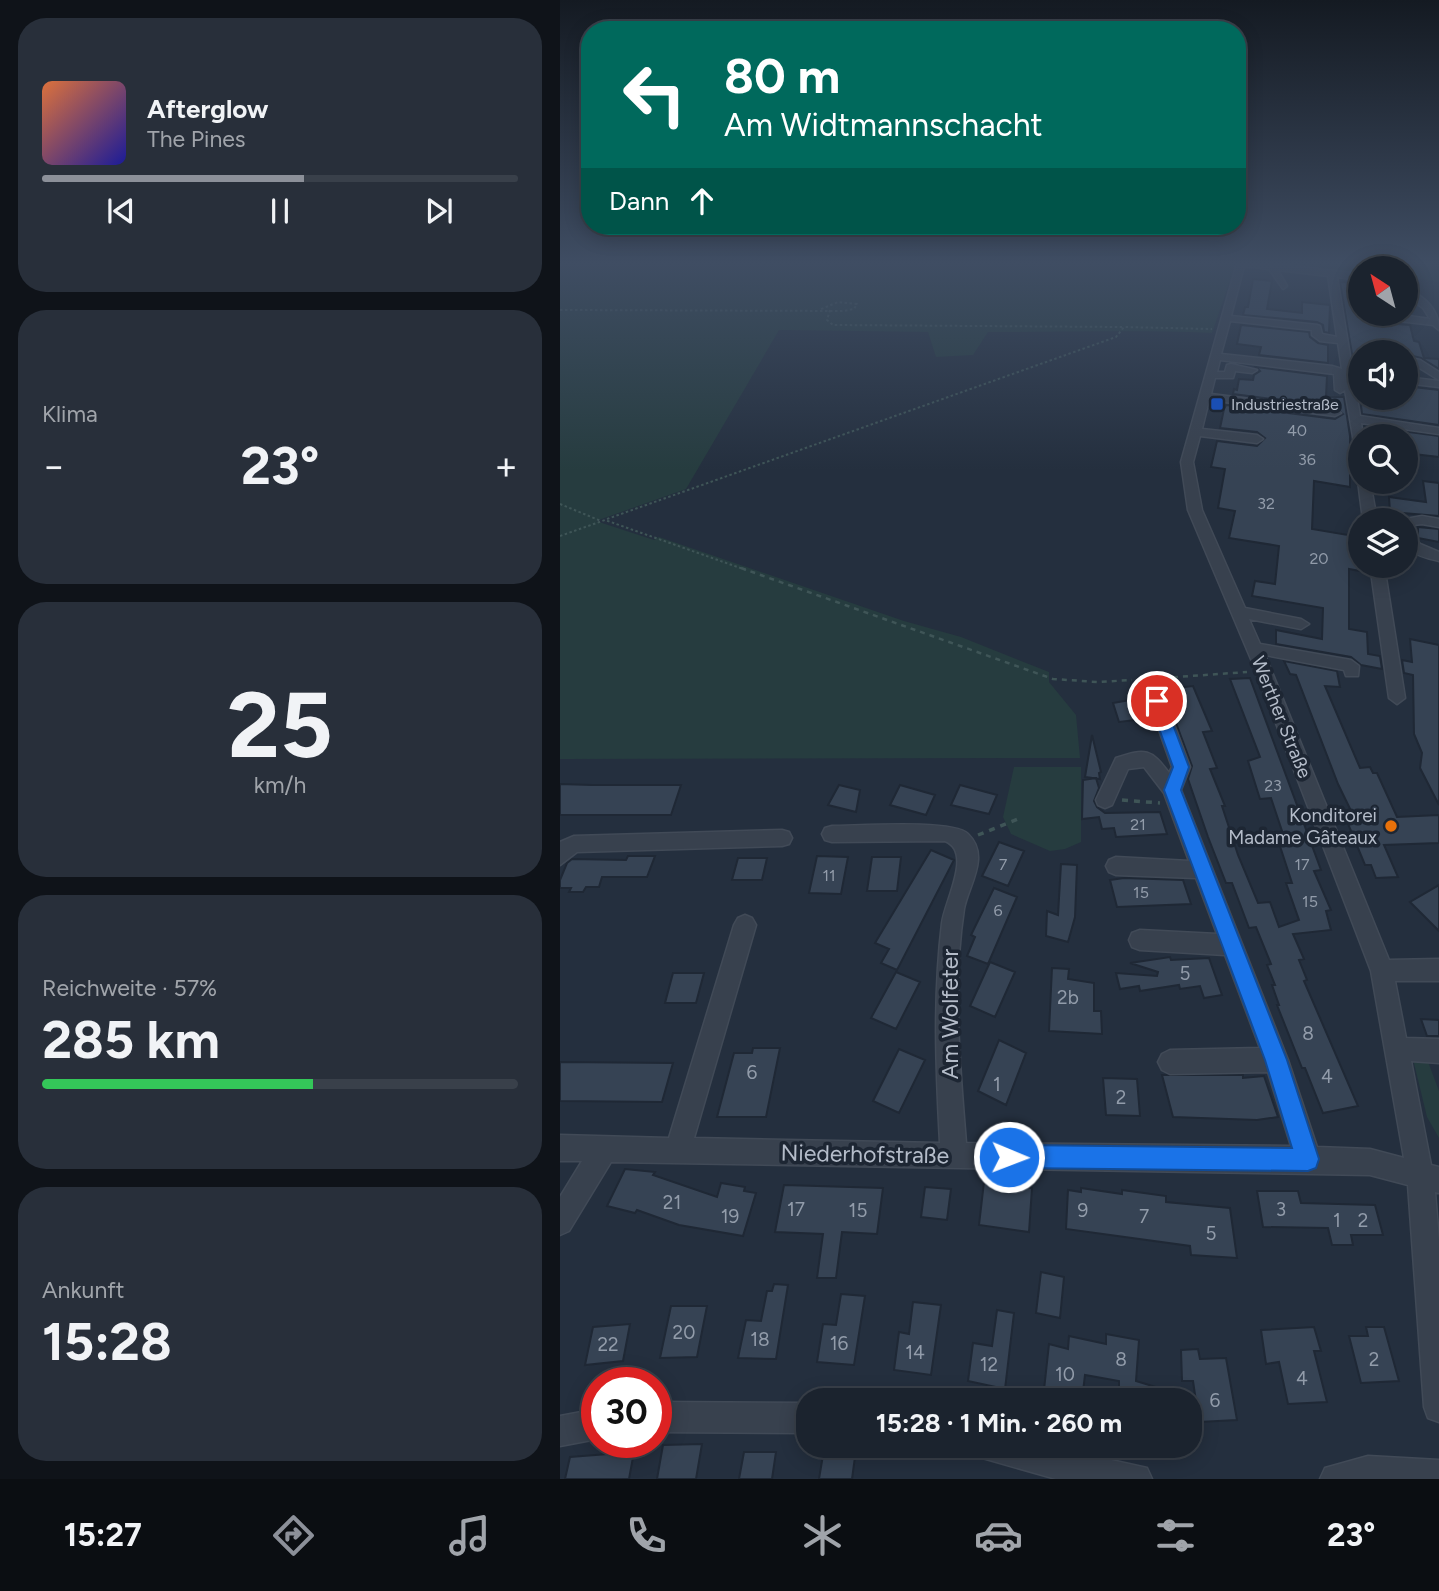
<!DOCTYPE html>
<html lang="de">
<meta charset="utf-8">
<style>
body{margin:0;font-family:Figtree,sans-serif;background:#282f3a;color:#f1f3f6;height:100vh;display:flex;flex-direction:column;font-size:26px;white-space:nowrap}
*{box-sizing:border-box;margin:0}
p{font-size:23px;color:#a0a4aa}
.icon{flex:none;width:38px;height:38px;fill:none;stroke:currentColor;stroke-width:2;stroke-linecap:round;stroke-linejoin:round}
.map{position:relative;flex:1;overflow:hidden}
.side{display:flex;flex-direction:column;gap:18px;padding:18px;background:#0f1319;width:560px}
.side>*{flex:none}
.banner{position:absolute;left:21px;top:21px;width:665px;height:214px;border-radius:28px;box-shadow:0 4px 18px #0003,0 0 0 2px #39404a;background:#00695c;color:#fff;overflow:hidden}
.needle{width:46px;rotate:324deg}
.controls{position:absolute;left:788px;top:256px;display:grid;gap:14px}
.controls a{display:grid;place-items:center;width:70px;height:70px;border-radius:50%;background:#1b232e;box-shadow:0 4px 18px #0003,0 0 0 2px #39404a;font-size:35px}
.speed{position:absolute;left:21px;top:1367px;display:flex;gap:14px;font-size:35px;font-weight:700;text-align:center}
.speed>*{display:grid;place-content:center;width:91px;height:91px;border-radius:50%;background:#1b232e;box-shadow:0 4px 18px #0003,0 0 0 2px #39404a;line-height:1}
.speed .limit{border:10px solid #d22;background:#fff;color:#111}
.pin{position:absolute;display:grid;place-items:center;width:60px;height:60px;color:#fff;margin:-30px;border:4px solid #fff;border-radius:50%;box-shadow:0 2px 7px #0007}
.me{position:absolute;width:77px;margin:-38px;rotate:91deg;stroke-linejoin:round;filter:drop-shadow(0 0 5px #0008)}
.turn{display:flex;align-items:center;gap:24px;height:147px;padding:0 28px;font-size:32px}
.turn .icon{width:91px;height:91px;stroke-width:2.5}
.turn b{display:block;font-size:49px;line-height:60px}
.then{display:flex;align-items:center;height:66px;padding:0 28px;background:#0003;gap:14px;font-size:26px}
.big{font-size:52px;font-weight:700;line-height:1.1}
.side .widget{flex:1;display:flex;flex-direction:column;justify-content:center;gap:10px;min-width:0;padding:0 24px;border-radius:28px;background:#282f3a}
.side .dial{align-items:center;gap:0}
.dial b{font-size:91px;line-height:1}
.song{display:flex;align-items:center;gap:21px}
.cover{width:84px;height:84px;border-radius:10px;background:linear-gradient(135deg,hsl(20 70% 55%),hsl(240 70% 35%))}
.played{height:7px;border-radius:4px;background:linear-gradient(90deg,#8c9099 55%,#39404a 55%)}
.keys{display:flex;justify-content:space-around;direction:ltr}
.heat{display:flex;justify-content:space-between;align-items:center;font-size:38px;direction:ltr}
.charge{height:10px;border-radius:5px;background:linear-gradient(90deg,#34c759 57%,#39404a 0)}
.trip{position:absolute;left:236px;top:1388px;width:406px;height:70px;border-radius:28px;background:#1b232e;box-shadow:0 4px 18px #0003,0 0 0 2px #39404a;font-weight:700;line-height:70px;text-align:center}
.tab-bar{display:flex;height:112px;justify-content:space-around;align-items:center;background:#0b0e12;color:#a0a4aa}
.tab-bar .icon{width:49px;height:49px}
.tab-bar .current{color:#8c9099}
.tab-bar b{font-size:32px;color:#f1f3f6}
main{display:flex;flex:1;min-height:0}
.map>svg:first-child{display:block}
.green{fill:#263c3f}
.building{fill:#364354;stroke:#1f2835;stroke-width:2}
.lines{fill:none;stroke-linecap:round;stroke-linejoin:round}
.minor-casing{stroke:#414a57;stroke-width:3}
.path-far2{stroke:#3f5557;stroke-width:2;stroke-dasharray:2.5 2.5;stroke-linecap:butt}
.path-far1{stroke:#3f5557;stroke-width:2.5;stroke-dasharray:5 5;stroke-linecap:butt}
.path{stroke:#3f5557;stroke-width:3.5;stroke-dasharray:6 6;stroke-linecap:butt}
.minor{fill:#38414e;fill-rule:evenodd}
.route{fill:#1a73e8;stroke:#114b97;stroke-width:2}
.transit-dot{fill:#1a4fb4;stroke:#1d2633;stroke-width:2.5}
.food-dot{fill:#e8710a;stroke:#1d2633;stroke-width:2.5}
.labels{text-anchor:middle;stroke-width:7;stroke-linejoin:round;paint-order:stroke}
.far-poi-label{font-size:16px;fill:#b4bcc9;stroke:#1d2633;text-anchor:start}
.number-label{font-size:16px;fill:#929caa}
.street-label{font-size:19px;fill:#b4bcc9;stroke:#1d2633}
.poi-label{font-size:19px;fill:#b4bcc9;stroke:#1d2633;text-anchor:end}
.near-number-label{font-size:19px;fill:#929caa}
.near-street-label{font-size:23px;fill:#b4bcc9;stroke:#1d2633}
</style>
<main>
<section class="side">
<div class="widget">
<div class="song"><i class="cover"></i><div><b>Afterglow</b><p>The Pines</p></div></div>
<div class="played"></div>
<div class="keys"><svg class="icon" aria-label="previous" viewBox="0 0 24 24"><path d="M18 5L8 12l10 7zM5 5v14"/></svg><svg class="icon" aria-label="pause" viewBox="0 0 24 24"><path d="M8 5v14M16 5v14"/></svg><svg class="icon" aria-label="next" viewBox="0 0 24 24"><path d="M6 5l10 7-10 7zM19 5v14"/></svg></div>
</div>
<div class="widget"><p>Klima</p>
<div class="heat"><a>−</a><b class="big">23°</b><a>+</a></div>
</div>
<div class="widget dial"><b>25</b><p>km/h</p></div>
<div class="widget"><p>Reichweite · 57%</p><b class="big">285 km</b><div class="charge"></div></div>
<div class="widget"><p>Ankunft</p><b class="big">15:28</b></div>
</section>
<div class="map">
<svg width="879" height="1479" viewBox="0 0 879 1479">
<rect width="100%" height="100%" fill="#242f3e"/>
<path class="green" d="M0,263H676L652,333C577,330 503,332 428,332L413,355L376,357L368,332L219,330L126,489L36,521L94,540L99,537L344,621L401,637L489,672V682L516,715L520,758L0,759Z
M714,263H849L828,268H800L799,274Z
M871,263L879,273V282L845,277V269Z
M454,767H521V842L505,849L490,851L451,834L443,817Z
M853,1059H867L879,1091V1138L867,1117Z"/>
<path class="building" d="M693,279L712,281L707,309L742,313V302L770,305L769,333L764,332L763,325L757,322L683,315L685,307H688Z
M780,282L800,283V313H808L809,322L850,325L854,341L859,342L864,358L879,359V369L861,358L845,354V352L800,349L798,390Z
M681,325L749,332L750,337L758,343L768,345V363L699,355L701,347L677,344Z
M696,367L767,376L766,397H784L790,436V487L754,481L752,529L800,537V571L789,569V629L807,632L808,654L820,656L822,669L801,665L791,657L716,644V630L762,639L763,608L692,596L695,581L715,584L719,546L669,538L675,511L658,508L665,469L651,467L657,441L697,446L705,438L697,432L660,428L664,409L666,405L775,419L783,414L775,407L673,394L674,389L677,390L679,379L693,380L694,375L700,371Z
M845,386L879,390V425L802,414L800,397H845Z
M804,426L879,436V457L845,453V436H806Z
M863,481L879,483V516L830,512L829,497L866,502Z
M858,527L879,529V542L858,538Z
M850,639L879,645V805L860,768L862,753L854,734L853,675L844,673L842,660L852,662Z
M724,661L777,671L780,687L765,686L800,768L810,767L813,773H817L837,817L879,815V843L824,845L838,877L816,878L811,865H805L786,819H795L778,784L736,675L730,674Z
M690,678L761,870L754,871L771,910L766,911L771,930L733,934L744,959L739,960L747,980L744,981L798,1106L763,1113L745,1068H742L717,1005H719L712,985H715L707,965L711,964L696,927L689,928L672,883H666L648,837L628,779L632,766L606,696L609,695L607,689L633,686L652,731L643,732L657,768L650,769L665,806H662L678,855L698,903L710,902L719,927L739,920L726,883H732L717,837H724L711,798L700,799L688,761L700,757L670,679Z
M581,698H585L592,718L559,722L553,703Z
M532,735L541,772L539,773L540,779L525,777Z
M536,778L539,788L534,801L537,807L545,813L600,812L607,834L556,837L554,828L542,829L539,817L522,819L523,780Z
M0,784L32,785H121L111,815H0Z
M279,785L300,790L296,812L268,805Z
M340,785L375,795L366,815L330,805Z
M400,785L437,795L429,814L391,805Z
M439,842L464,851L448,886L422,876Z
M371,850L394,860L337,970L321,963L329,949L315,943Z
M68,856H95L87,877H42L39,887H26L23,892H9L11,888H0V880L7,863L12,859L66,860Z
M257,856L288,857L281,894L249,893Z
M312,857H341L337,891H307Z
M178,858H207L202,880H172Z
M501,864L517,865L515,917L508,942L486,936L487,911L498,915Z
M564,878L623,880L631,904L557,907L550,880Z
M879,885V931L850,902Z
M434,888L457,897L428,964L407,956L415,937L411,935Z
M610,957L611,960L649,958L662,995L644,998L640,986L620,989L619,985L580,991L579,986L560,989L556,973L597,976L598,972L570,963Z
M430,962L455,972L435,1017L410,1006Z
M492,968L509,969L508,979L534,983V1011H541L542,1034L489,1031Z
M336,972L360,982L336,1029L311,1018Z
M113,973H144L136,1003H105Z
M861,1019L879,1020V1036H867Z
M439,1040L466,1053L446,1105L418,1091Z
M193,1048H220L206,1117H157L174,1053H192Z
M339,1049L365,1060L339,1113L313,1101Z
M0,1062L113,1063L102,1102L0,1101Z
M602,1075H683V1078L704,1076L718,1117L697,1120L613,1117Z
M543,1078L577,1079L580,1116L546,1115Z
M65,1169L95,1172L93,1175L157,1197L161,1183L185,1187L184,1191L196,1193L183,1236L119,1225L77,1210L75,1213L47,1206Z
M424,1182L472,1188L469,1232L419,1225Z
M224,1185L323,1188L317,1234L282,1232L276,1278H257L263,1234L215,1232Z
M365,1187L391,1189L387,1220L361,1217Z
M521,1188L562,1194V1190L606,1196V1202L670,1208L677,1258L631,1255L630,1246L506,1229L508,1190L521,1192Z
M697,1191H738L741,1203L815,1205L823,1235H791L793,1245H772L768,1228L703,1227Z
M481,1272L504,1277L500,1318L476,1313Z
M214,1284L228,1285L216,1359L178,1358L186,1320L201,1321L207,1291H212Z
M281,1294L305,1296L294,1365L257,1362L263,1324L276,1325Z
M353,1302L381,1305L371,1375L334,1370L339,1332L349,1334Z
M111,1306H147L137,1357L100,1358Z
M437,1310L454,1313L445,1389L408,1381L413,1343L432,1346Z
M70,1324L63,1361L25,1365L33,1327Z
M754,1327L761,1351H754L767,1402L728,1404L719,1362L706,1364L701,1330Z
M806,1327H824L839,1381L801,1383L789,1336H808Z
M546,1334L579,1340L576,1381L599,1388L598,1400H559V1381L525,1375L522,1400L483,1399L489,1344L508,1349L509,1336L546,1344Z
M638,1349L640,1359L666,1358L677,1420L639,1422L633,1381H622L621,1350Z
M142,1444L136,1479H97L103,1445Z
M74,1452L69,1479H5L10,1457Z
M184,1452H216L212,1479H179Z
M263,1455L295,1457L292,1479H259Z"/>
<g class="lines">
<g class="minor-casing">
<path id="minor" d="M677,263H705L800,274V280L777,277L800,416L879,428V434L801,423L803,436H800V455L796,454L785,390L780,393L775,390L774,374L660,360L657,372H665L667,365L671,364L697,370L692,373L675,371L673,378H655L651,394L775,410L781,413L775,416L649,400L642,429L697,435L703,439L697,443L640,436L633,462L642,510L685,608L741,619L749,624L741,629L689,619L700,644L791,660L799,666L798,676H786L784,670L705,655L829,960L879,959V981H835L846,1038L879,1039V1063L851,1061L871,1165L879,1167V1193L875,1192L879,1240V1422L868,1418L864,1407L848,1185L810,1175L51,1162L9,1231L0,1235V1197L22,1161H0V1135L109,1138L174,925L178,918L185,915L192,918L196,925L134,1138L380,1143C376,1069 373,997 382,923C385,900 413,852 385,841L272,842L265,840L262,834L265,828L272,826C298,826 393,819 408,834C431,856 408,886 404,909C392,987 400,1066 406,1143L731,1146L708,1072L610,1074L602,1070L598,1062L602,1054L610,1050L700,1048L665,955L580,950L572,947L569,940L572,933L580,930L657,934L636,878L556,875L549,872L546,866L549,860L556,857L629,861L604,793L584,767L568,769L552,805L545,808L538,805L536,800L556,758C586,748 591,749 609,773L612,767L581,679L589,673L597,679L630,767L621,790L728,1060L757,1147L810,1149L844,1158L811,971L696,671L628,510L621,462ZM684,266L709,269L723,289L727,286L718,270L768,276L777,337L762,334L760,326L757,325L671,316ZM670,321L752,330V335L760,341L778,343L782,369L772,366L661,354Z
M845,288C864,296 879,309 879,330L873,325L830,320L827,313L870,319L863,308L845,295Z
M845,357L860,360L879,372V380L853,364L845,363Z
M845,377L879,381V387L845,383Z
M800,478V481H810L817,520H803L798,481Z
M862,516L879,519V527L862,524L845,526V520H840Z
M845,531L850,532L860,544L879,552V561C859,556 845,554 845,531Z
M810,565H824L845,698L837,704L829,698Z
M222,830L229,832L232,838L229,844L222,846L17,852L0,865V842L14,836Z
M96,1402L248,1403V1433L96,1432Z
M37,1409V1439L0,1446V1416Z
M414,1446H488L587,1468L592,1479H496L419,1457Z
M808,1456L879,1460V1479H760L765,1468Z"/>
</g>
<path class="path-far2" d="M839,268L858,263
M0,310L283,311L294,309L297,304L278,302L259,310
M270,310L267,320L273,325L562,327
M0,504L41,521
M47,519L556,337L564,327L652,329
M0,536L45,520L186,570"/>
<path class="path-far1" d="M181,568L493,679L537,682L572,680
M603,678L687,672"/>
<path class="path" d="M562,800L600,803
M418,835L458,819"/>
<use href="#minor" class="minor"/>
</g>
<linearGradient id="sky" x2="0" y2="1"><stop stop-color="#141a22"/><stop offset="0.56" stop-color="#3f4d63"/><stop offset="1" stop-color="#3f4d63" stop-opacity="0"/></linearGradient>
<rect width="879" height="470" fill="url(#sky)"/>
<path class="route" d="M597,695L604,701L629,767L621,790L727,1060L759,1159L756,1168L748,1171L449,1168L440,1165L437,1157L440,1148L449,1145L732,1148L705,1060L604,790L613,767L589,701Z"/>
<rect class="transit-dot" x="650" y="397" width="14" height="14" rx="3.5"/>
<circle class="food-dot" cx="831" cy="826" r="7"/>
<g class="labels">
<g class="far-poi-label">
<text x="671" y="410">Industriestraße</text>
</g>
<g class="number-label">
<text x="737" y="436">40</text>
<text x="747" y="465">36</text>
<text x="706" y="509">32</text>
<text x="759" y="564">20</text>
<text x="713" y="791">23</text>
<text x="578" y="830">21</text>
<text x="443" y="870">7</text>
<text x="742" y="870">17</text>
<text x="269" y="881">11</text>
<text x="581" y="898">15</text>
<text x="750" y="907">15</text>
<text x="438" y="916">6</text>
</g>
<g class="street-label">
<text transform="translate(722 717) rotate(68)" y="7">Werther Straße</text>
</g>
<g class="poi-label">
<text x="817" y="822">Konditorei<tspan x="817" dy="22">Madame Gâteaux</tspan></text>
</g>
<g class="near-number-label">
<text x="625" y="980">5</text>
<text x="508" y="1004">2b</text>
<text x="748" y="1040">8</text>
<text x="192" y="1079">6</text>
<text x="767" y="1083">4</text>
<text x="437" y="1091">1</text>
<text x="561" y="1104">2</text>
<text x="112" y="1209">21</text>
<text x="236" y="1216">17</text>
<text x="721" y="1216">3</text>
<text x="298" y="1217">15</text>
<text x="523" y="1217">9</text>
<text x="170" y="1223">19</text>
<text x="584" y="1223">7</text>
<text x="777" y="1227">1</text>
<text x="803" y="1227">2</text>
<text x="651" y="1240">5</text>
<text x="124" y="1339">20</text>
<text x="200" y="1346">18</text>
<text x="279" y="1350">16</text>
<text x="48" y="1351">22</text>
<text x="355" y="1359">14</text>
<text x="561" y="1366">8</text>
<text x="814" y="1366">2</text>
<text x="429" y="1371">12</text>
<text x="505" y="1381">10</text>
<text x="742" y="1385">4</text>
<text x="655" y="1407">6</text>
</g>
<g class="near-street-label">
<text transform="translate(390 1014) rotate(-90)" y="8">Am Wolfeter</text>
<text transform="translate(305 1154) rotate(1)" y="8">Niederhofstraße</text>
</g>
</g>
</svg>
<div class="controls">
<a><svg class="needle" viewBox="-14 -14 28 28"><path d="M0-13l5 13h-10z" fill="#e53935"/><path d="M0 13l5-13h-10z" fill="#a0a4aa"/></svg></a>
<a><svg class="icon" aria-label="sound" viewBox="0 0 24 24"><path d="M4 9h4l5-4v14l-5-4H4zM17 9q2 3 0 6"/></svg></a>
<a><svg class="icon" aria-label="search" viewBox="0 0 24 24"><circle cx="10" cy="10" r="6"/><path d="M15 15l6 6"/></svg></a>
<a><svg class="icon" aria-label="layers" viewBox="0 0 24 24"><path d="M12 4l9 5-9 5-9-5zM3 14l9 5 9-5"/></svg></a>
</div>
<div class="speed"><div class="limit">30</div></div>
<div class="pin" style="left:597px;top:701px;background:#d93025"><svg class="icon" aria-label="arrive" viewBox="0 0 24 24"><path d="M6 21V4h12l-3 4 3 4H6"/></svg></div>
<svg class="me" style="left:449px;top:1157px" viewBox="-20 -20 40 40"><circle r="17" fill="#1a73e8" stroke="#fff" stroke-width="3"/><path d="M0-11L8 9 0 5-8 9z" fill="#fff"/></svg>
<div class="trip">15:28 · 1 Min. · 260 m</div>
<div class="banner">
<div class="turn"><svg class="icon" aria-label="left" viewBox="0 0 24 24"><path d="M17 20v-9H6M10 6l-5 5 5 5"/></svg><div><b>80 m</b>Am Widtmannschacht</div></div>
<div class="then">Dann<svg class="icon" aria-label="ahead" viewBox="0 0 24 24"><path d="M12 20V5M6 11l6-6 6 6"/></svg></div>
</div>
</div>
</main>
<nav class="tab-bar">
<b>15:27</b>
<svg class="icon current" aria-label="directions" viewBox="0 0 24 24"><path d="M12 3l9 9-9 9-9-9zM9 14v-3h6M13 9l2 2-2 2"/></svg>
<svg class="icon" aria-label="music" viewBox="0 0 24 24"><path d="M9 18V5l10-2v13"/><circle cx="6" cy="18" r="3"/><circle cx="16" cy="16" r="3"/></svg>
<svg class="icon" aria-label="phone" viewBox="0 0 24 24"><path d="M5 4h4l2 5-3 2q2 4 5 5l2-3 5 2v4C11 20 4 13 5 4z"/></svg>
<svg class="icon" aria-label="climate" viewBox="0 0 24 24"><path d="M12 3v18M4 7l16 10M4 17L20 7"/></svg>
<svg class="icon" aria-label="car" viewBox="0 0 24 24"><path d="M5 17H2v-5l4-1 3-4h7l3 4 3 1v5h-3M9 17h6M6 11h13"/><circle cx="7" cy="17" r="2"/><circle cx="17" cy="17" r="2"/></svg>
<svg class="icon" aria-label="filters" viewBox="0 0 24 24"><path d="M4 7h16M4 17h16"/><circle cx="9" cy="7" r="2"/><circle cx="15" cy="17" r="2"/></svg>
<b>23°</b>
</nav>
